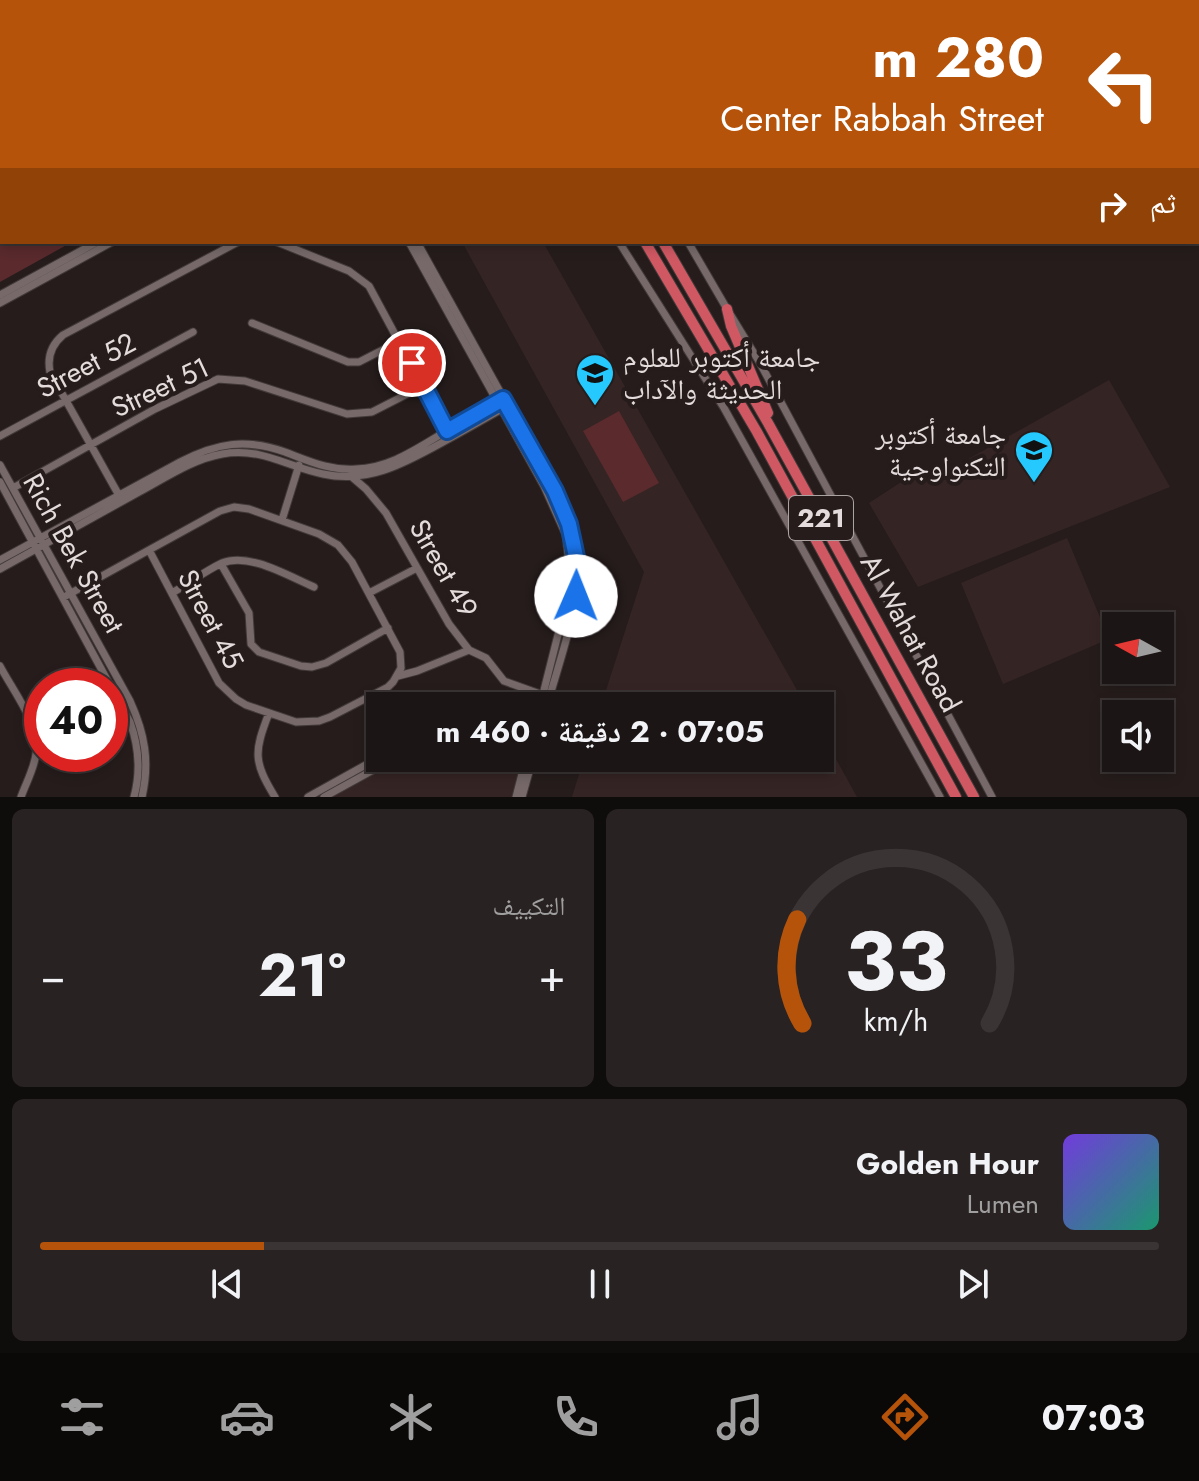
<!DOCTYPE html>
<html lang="ar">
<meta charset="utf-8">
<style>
body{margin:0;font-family:Jost,"Noto Naskh Arabic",sans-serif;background:#292222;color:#f1f3f6;direction:rtl;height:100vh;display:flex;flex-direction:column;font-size:30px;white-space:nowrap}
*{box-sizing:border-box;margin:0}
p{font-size:26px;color:#a09fa0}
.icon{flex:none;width:44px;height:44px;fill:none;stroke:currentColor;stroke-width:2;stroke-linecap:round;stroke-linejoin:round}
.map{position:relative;height:797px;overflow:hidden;direction:ltr}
.drawer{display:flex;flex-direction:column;gap:12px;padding:12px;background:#0f0c0c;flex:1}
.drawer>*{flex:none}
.banner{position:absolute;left:0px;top:0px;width:1200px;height:244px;box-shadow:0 4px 12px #0003,0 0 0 2px #3a3434;direction:rtl;background:#b45309;color:#fff;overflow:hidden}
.needle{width:52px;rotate:278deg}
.buttons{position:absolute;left:1102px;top:612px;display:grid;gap:16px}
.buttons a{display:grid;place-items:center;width:72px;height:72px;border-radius:0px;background:#1c1515;box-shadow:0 4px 12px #0003,0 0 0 2px #3a3434;font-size:40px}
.speed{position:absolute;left:24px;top:668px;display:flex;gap:16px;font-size:40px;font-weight:700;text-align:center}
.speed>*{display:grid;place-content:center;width:104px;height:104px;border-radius:50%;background:#1c1515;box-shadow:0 4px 12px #0003,0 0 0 2px #3a3434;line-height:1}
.speed .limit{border:12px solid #d22;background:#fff;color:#111}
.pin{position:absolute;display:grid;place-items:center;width:68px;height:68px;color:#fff;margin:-34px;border:4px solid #fff;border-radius:50%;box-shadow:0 2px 8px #0007}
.me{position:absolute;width:88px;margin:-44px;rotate:1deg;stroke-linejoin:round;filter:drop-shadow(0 0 6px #0008)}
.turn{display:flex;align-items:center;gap:28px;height:168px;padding:0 24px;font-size:36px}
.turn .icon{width:104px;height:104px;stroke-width:2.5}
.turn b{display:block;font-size:56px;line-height:68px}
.then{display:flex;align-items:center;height:76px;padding:0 24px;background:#0003;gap:16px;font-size:30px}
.big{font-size:60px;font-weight:700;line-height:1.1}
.drawer .card{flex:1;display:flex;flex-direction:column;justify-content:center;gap:12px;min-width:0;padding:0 28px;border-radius:12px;background:#292222}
.drawer .dial{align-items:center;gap:0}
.dial svg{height:208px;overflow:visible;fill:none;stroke:#3a3434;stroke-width:7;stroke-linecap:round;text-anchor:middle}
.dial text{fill:#f1f3f6;stroke:none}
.song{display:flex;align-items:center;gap:24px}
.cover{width:96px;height:96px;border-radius:12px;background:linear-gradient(135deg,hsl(260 70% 55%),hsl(160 70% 35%))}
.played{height:8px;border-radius:4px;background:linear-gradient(90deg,#b45309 20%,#3a3434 20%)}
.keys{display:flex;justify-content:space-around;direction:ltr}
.heat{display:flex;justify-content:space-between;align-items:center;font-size:44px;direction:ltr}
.drawer .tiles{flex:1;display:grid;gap:12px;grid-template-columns:1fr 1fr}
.card:last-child{grid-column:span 2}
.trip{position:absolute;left:366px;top:692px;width:468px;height:80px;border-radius:0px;background:#1c1515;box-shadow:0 4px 12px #0003,0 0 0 2px #3a3434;font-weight:700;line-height:80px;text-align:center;direction:rtl}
.tab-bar{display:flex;height:128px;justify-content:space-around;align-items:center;background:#0b0808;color:#a09fa0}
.tab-bar .icon{width:56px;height:56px}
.tab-bar .selected{color:#b45309}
.tab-bar b{font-size:36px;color:#f1f3f6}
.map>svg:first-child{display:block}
.built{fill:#352424}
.green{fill:#5a2a2d}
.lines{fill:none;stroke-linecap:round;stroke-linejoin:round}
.minor-casing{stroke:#423939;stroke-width:9}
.highway-casing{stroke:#423939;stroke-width:12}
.minor{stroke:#776969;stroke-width:7}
.highway{stroke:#d05863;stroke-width:10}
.route-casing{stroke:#114b97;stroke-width:20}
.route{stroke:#1a73e8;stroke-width:14}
.labels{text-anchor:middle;stroke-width:8;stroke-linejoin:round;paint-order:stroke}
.shield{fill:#261c1c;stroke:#aba2a2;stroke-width:2}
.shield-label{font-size:26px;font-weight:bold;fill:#e4dcdc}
.poi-label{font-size:28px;fill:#e4dcdc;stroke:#261c1c;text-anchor:start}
.street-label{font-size:28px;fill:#e4dcdc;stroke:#261c1c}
</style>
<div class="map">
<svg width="1199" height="797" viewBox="0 0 1199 797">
<rect width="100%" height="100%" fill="#261c1c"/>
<path class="built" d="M462,242H543L806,706H601L644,572Z
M1109,380L1170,487L918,587L869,503L915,473L931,480Z
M1067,538L1109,639L1003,684L961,583Z
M820,730L857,797H572L584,758H820Z
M387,758H529L519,797H316Z"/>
<path class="green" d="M2,95V242H72L0,282V97Z
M619,411L659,483L623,502L583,431Z"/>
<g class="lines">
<g class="minor-casing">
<path id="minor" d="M68,0L69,2
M77,0L78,2
M476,0L477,2
M545,0L546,2
M1072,0L1073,2
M1157,0V2
M3,2L6,0
M451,2L453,0
M851,2L855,0
M862,2L865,0
M1198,39H1199
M1198,226L1199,228
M277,242L349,271L369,286L447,431
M409,242L544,486L566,535L570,571L568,595L540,706
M417,242L555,491C566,515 578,541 578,568C579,609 558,665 547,706
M619,242L724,408L940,797
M688,242L727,309L760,363L992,797
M0,295L97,242
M0,303L112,242
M252,323L348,362H359L400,341
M0,436L193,332
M0,465L130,701C145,734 150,762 142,797
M352,477L366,489L386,513L449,624L469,650L486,658L504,681L543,695
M0,482L130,722C139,747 141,771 134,797
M13,488L155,409L218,379L245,381L347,414L372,412L423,386
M121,499L50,372C47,357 51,345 63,335L238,242
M282,520L299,465
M0,560L180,462C216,443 246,438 285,452C309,461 330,471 356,469C390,468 416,449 445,432C464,421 484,410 503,399
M221,564L249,613L251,644L259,652L301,666L312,667L326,663L388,628
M0,569C47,543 93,517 139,492C165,478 193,459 222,454C262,447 287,467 323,474C368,484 405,463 443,442C465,430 486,418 507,406
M172,593C188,584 205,571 222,563C249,552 288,576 314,587
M369,593L417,568
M64,597L149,550L219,683L236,699L246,705L296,722L319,721L330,717L388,687L393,682L401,668L400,652L352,562L338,545L319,534L249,509L234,507L220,511L149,550
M0,666C13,691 41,726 36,754C34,769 26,783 21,797
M398,676L417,671L469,650
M269,713C254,752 253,761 275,797
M308,797L380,757
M324,797L395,758
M516,797L526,758
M522,797L533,758"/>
</g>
<g class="highway-casing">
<path id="highway" d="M498,0L499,2
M520,0L521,2
M645,242L757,432L956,797
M663,242L768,423L974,797
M727,309L731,326L768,413"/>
</g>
<use href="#minor" class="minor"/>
<use href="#highway" class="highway"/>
</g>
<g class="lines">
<g class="route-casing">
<path id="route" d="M412,363L447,431L503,399L555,491L569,524L578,566L576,596"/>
</g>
<use href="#route" class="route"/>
</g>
<defs>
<g id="university-pin" transform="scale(2)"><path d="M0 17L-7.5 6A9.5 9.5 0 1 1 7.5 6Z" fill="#25c9fe" stroke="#261c1c"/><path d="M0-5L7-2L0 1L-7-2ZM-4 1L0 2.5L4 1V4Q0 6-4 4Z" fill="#111"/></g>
</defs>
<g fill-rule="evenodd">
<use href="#university-pin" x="595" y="373"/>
<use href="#university-pin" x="1034" y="450"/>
</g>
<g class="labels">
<rect class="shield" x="789" y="496" width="64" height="44" rx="6"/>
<g class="shield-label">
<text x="821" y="527">221</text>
</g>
<g class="poi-label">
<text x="623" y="367">جامعة أكتوبر للعلوم<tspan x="623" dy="32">الحديثة والآداب</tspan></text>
<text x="1006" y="444" text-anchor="end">جامعة أكتوبر<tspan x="1006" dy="32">التكنواوجية</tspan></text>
</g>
<g class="street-label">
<text transform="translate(86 365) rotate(-28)" y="10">Street 52</text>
<text transform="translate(160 387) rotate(-25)" y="10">Street 51</text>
<text transform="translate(74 553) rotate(61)" y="10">Rich Bek Street</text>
<text transform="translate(444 568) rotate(60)" y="10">Street 49</text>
<text transform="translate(211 619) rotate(62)" y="10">Street 45</text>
<text transform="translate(911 633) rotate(61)" y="10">Al Wahat Road</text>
</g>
</g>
</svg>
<div class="buttons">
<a><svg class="needle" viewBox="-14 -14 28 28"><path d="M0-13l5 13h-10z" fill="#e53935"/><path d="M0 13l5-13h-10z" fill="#a09fa0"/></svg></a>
<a><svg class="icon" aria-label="sound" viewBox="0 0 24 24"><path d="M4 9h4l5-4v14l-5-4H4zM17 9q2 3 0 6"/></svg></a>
</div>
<div class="speed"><div class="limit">40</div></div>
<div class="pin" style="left:412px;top:363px;background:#d93025"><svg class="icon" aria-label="arrive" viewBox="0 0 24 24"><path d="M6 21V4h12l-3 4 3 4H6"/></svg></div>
<svg class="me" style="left:576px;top:596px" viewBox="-20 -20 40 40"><circle r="19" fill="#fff"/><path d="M0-13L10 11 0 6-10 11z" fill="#1a73e8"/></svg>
<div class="trip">07:05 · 2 دقيقة · 460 m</div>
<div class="banner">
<div class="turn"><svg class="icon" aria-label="left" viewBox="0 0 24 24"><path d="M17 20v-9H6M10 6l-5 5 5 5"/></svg><div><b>280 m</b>Center Rabbah Street</div></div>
<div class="then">ثم<svg class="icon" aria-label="right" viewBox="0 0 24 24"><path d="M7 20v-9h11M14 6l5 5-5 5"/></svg></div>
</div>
</div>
<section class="drawer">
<div class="tiles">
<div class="card dial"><svg viewBox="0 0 100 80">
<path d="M14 69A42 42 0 1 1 86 69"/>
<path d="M14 69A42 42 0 0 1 12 29" stroke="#b45309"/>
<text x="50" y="56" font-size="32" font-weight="700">33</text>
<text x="50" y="72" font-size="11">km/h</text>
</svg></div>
<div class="card"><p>التكييف</p>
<div class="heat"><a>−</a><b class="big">21°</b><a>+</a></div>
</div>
<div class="card">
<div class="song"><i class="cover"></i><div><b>Golden Hour</b><p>Lumen</p></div></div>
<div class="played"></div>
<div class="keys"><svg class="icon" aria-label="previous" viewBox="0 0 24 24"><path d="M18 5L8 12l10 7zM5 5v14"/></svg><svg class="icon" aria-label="pause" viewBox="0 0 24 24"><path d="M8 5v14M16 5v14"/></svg><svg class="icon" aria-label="next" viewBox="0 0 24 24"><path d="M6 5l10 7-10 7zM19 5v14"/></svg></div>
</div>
</div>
</section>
<nav class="tab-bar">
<b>07:03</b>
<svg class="icon selected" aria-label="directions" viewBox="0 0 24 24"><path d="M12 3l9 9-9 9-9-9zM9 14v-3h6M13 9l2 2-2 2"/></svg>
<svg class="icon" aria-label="music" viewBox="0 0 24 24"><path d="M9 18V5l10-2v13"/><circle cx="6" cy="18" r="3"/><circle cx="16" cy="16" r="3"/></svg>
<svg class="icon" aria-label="phone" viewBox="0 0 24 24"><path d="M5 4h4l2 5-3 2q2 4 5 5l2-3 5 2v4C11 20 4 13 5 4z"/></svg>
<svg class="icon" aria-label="climate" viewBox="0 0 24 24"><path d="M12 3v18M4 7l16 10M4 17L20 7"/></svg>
<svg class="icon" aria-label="car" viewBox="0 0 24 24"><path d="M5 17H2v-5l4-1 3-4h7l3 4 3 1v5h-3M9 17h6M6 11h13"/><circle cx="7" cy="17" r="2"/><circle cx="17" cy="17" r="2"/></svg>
<svg class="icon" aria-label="filters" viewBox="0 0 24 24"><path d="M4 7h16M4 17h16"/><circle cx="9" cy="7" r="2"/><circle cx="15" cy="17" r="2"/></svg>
</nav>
